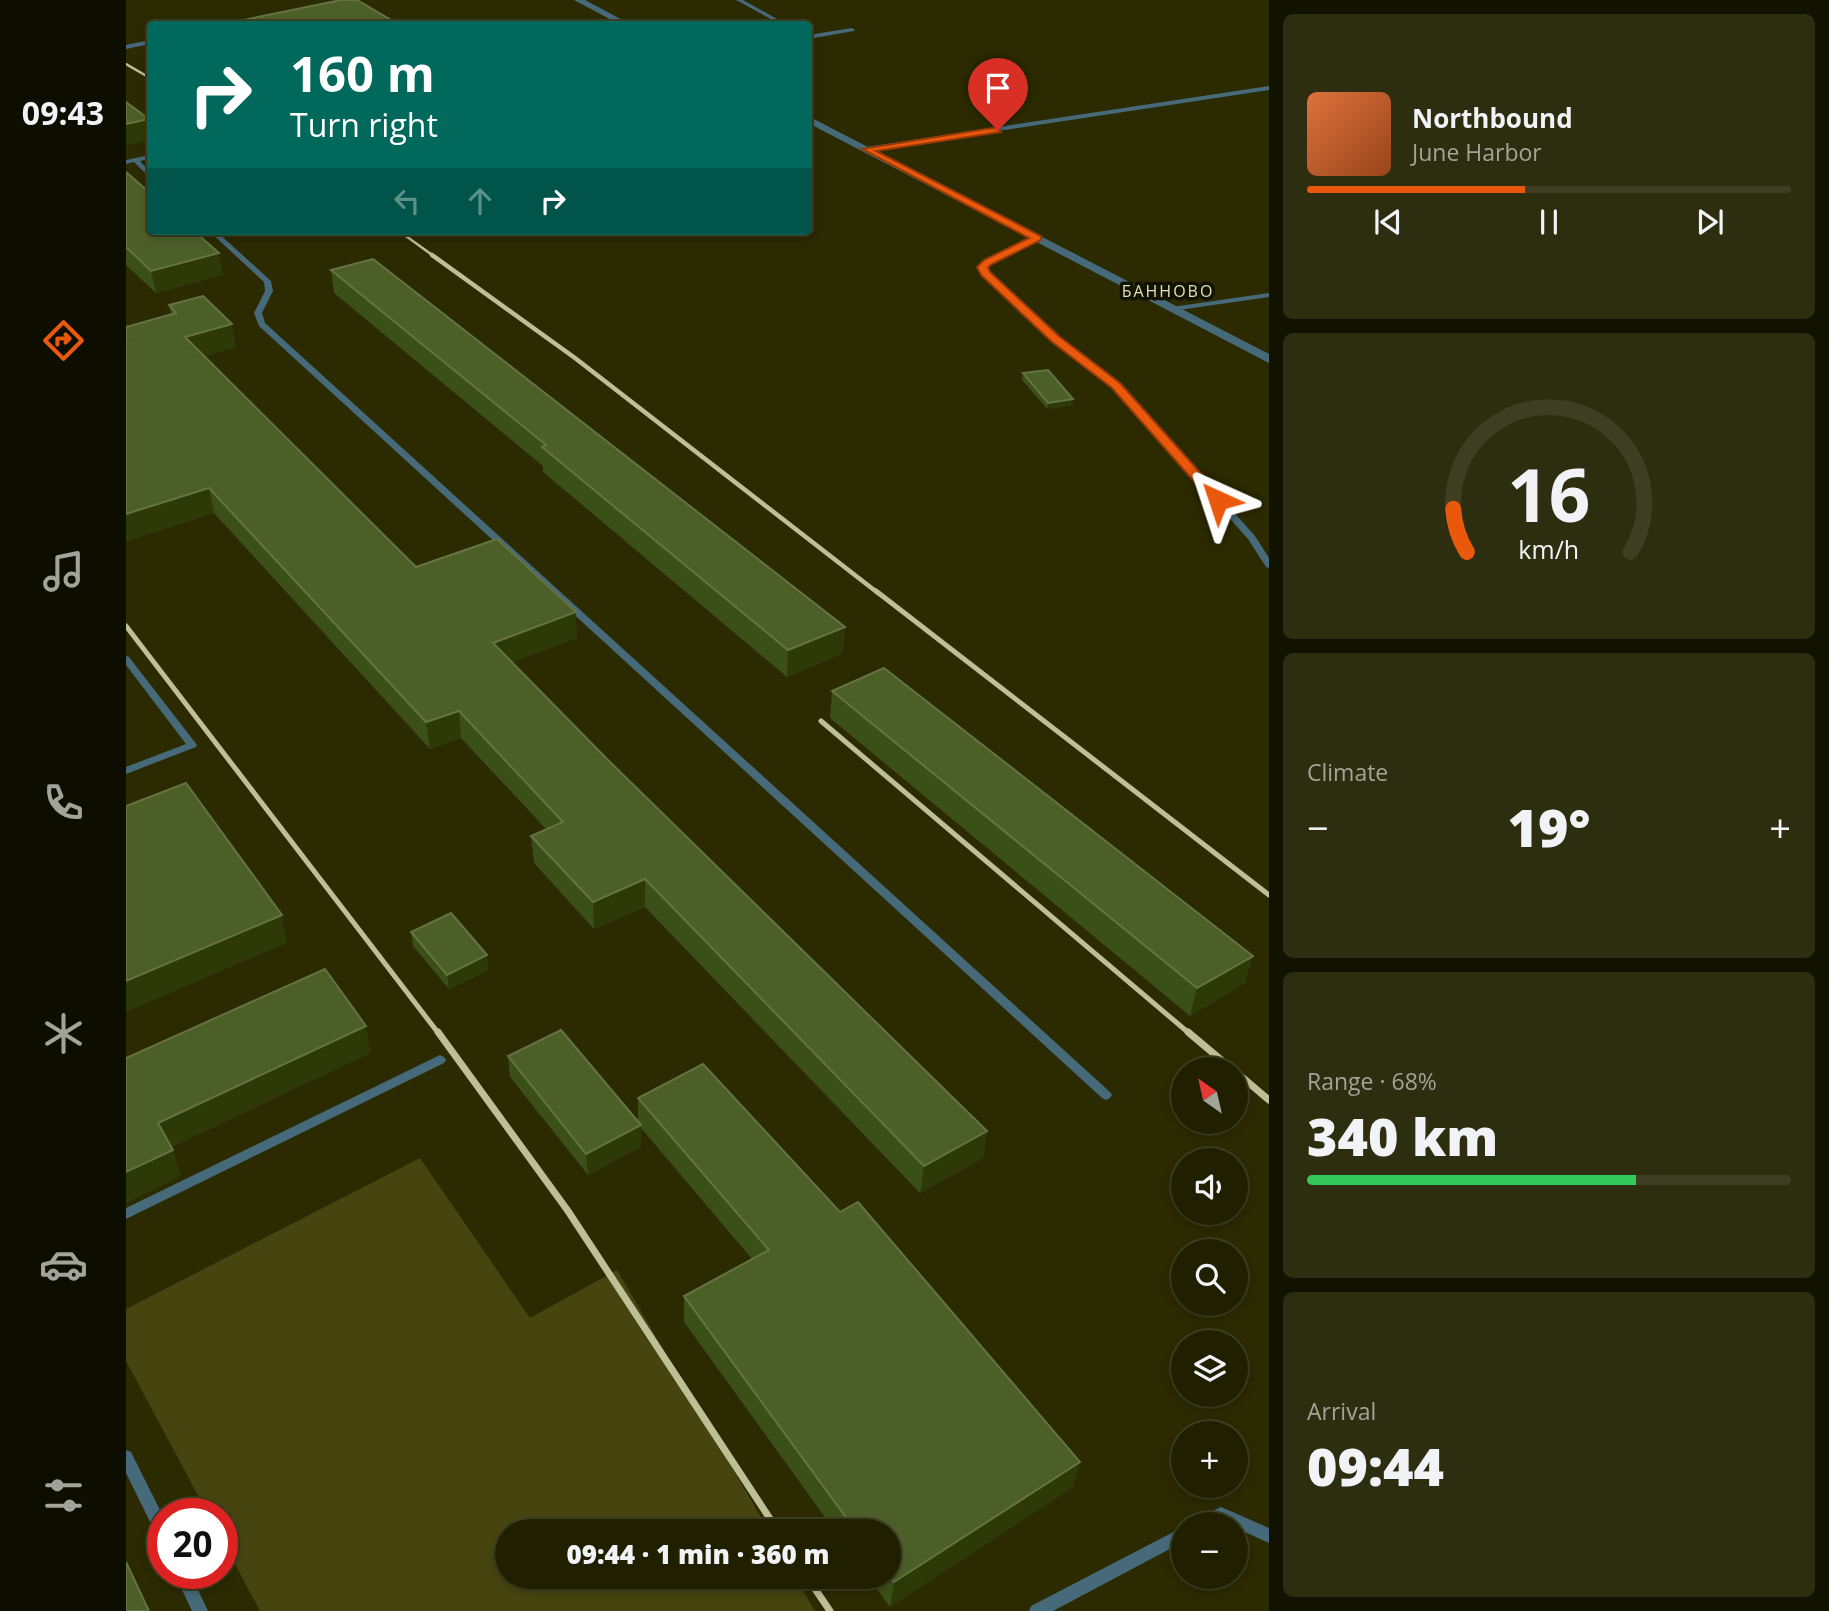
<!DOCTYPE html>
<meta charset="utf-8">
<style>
body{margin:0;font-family:"Open Sans",sans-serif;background:#2d2d0f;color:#f1f3f6;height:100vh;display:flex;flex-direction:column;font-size:26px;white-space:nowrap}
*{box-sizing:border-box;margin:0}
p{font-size:23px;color:#a2a399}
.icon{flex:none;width:38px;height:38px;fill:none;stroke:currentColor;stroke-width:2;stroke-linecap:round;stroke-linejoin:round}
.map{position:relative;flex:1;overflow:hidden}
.sheet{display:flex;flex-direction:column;gap:14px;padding:14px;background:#121200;width:560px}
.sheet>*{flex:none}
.hud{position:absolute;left:21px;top:21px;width:665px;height:214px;border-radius:7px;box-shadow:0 4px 10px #0003,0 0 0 2px #3d3e22;background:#00695c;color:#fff;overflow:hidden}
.needle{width:46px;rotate:326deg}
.fabs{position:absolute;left:1045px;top:1057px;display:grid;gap:14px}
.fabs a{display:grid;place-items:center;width:77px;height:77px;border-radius:50%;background:#202000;box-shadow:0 4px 10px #0003,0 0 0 2px #3d3e22;font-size:35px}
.speed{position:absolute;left:21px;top:1498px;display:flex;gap:14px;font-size:35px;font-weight:700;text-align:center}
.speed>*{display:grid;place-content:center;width:91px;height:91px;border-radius:50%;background:#202000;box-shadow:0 4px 10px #0003,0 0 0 2px #3d3e22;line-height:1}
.speed .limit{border:10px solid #d22;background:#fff;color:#111}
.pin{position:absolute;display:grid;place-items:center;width:60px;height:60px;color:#fff;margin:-72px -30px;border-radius:50% 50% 50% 0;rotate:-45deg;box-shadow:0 0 7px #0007}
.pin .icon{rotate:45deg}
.me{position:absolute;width:77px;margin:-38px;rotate:318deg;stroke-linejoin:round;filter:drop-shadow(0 0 5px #0008)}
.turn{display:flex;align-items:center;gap:24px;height:147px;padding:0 28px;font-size:32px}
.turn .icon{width:91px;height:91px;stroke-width:2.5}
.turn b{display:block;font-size:49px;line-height:60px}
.lanes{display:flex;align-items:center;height:66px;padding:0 28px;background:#0003;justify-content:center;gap:35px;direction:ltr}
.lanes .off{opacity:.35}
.big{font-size:52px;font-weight:800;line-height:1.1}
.sheet .widget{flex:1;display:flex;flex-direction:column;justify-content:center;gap:10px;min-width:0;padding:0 24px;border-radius:10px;background:#2d2d0f}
.sheet .dial{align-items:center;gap:0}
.dial svg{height:182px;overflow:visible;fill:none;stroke:#3d3e22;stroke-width:7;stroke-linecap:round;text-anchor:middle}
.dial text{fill:#f1f3f6;stroke:none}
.song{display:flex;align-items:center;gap:21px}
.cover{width:84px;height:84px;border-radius:10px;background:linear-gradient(135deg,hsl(20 70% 55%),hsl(20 70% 35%))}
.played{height:7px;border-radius:4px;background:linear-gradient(90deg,#ea580c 45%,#3d3e22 45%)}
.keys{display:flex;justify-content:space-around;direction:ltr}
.heat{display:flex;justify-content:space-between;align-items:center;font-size:38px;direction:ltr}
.charge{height:10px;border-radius:5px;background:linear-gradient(90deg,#34c759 68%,#3d3e22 0)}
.trip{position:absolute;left:369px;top:1519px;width:406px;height:70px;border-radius:35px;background:#202000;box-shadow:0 4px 10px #0003,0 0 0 2px #3d3e22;font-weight:800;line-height:70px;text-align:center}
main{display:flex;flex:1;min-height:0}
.tab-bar{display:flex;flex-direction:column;width:126px;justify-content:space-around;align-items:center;background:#0d0d00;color:#a2a399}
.tab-bar .icon{width:49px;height:49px}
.tab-bar .active{color:#ea580c}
.tab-bar b{font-size:32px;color:#f1f3f6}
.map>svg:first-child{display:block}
.green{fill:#464510}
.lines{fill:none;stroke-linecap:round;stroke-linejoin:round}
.service{fill:#476a7a;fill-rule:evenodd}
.minor{fill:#476a7a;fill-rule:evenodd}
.rail-far3{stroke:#bebf96;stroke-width:2.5}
.rail-far2{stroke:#bebf96;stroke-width:4.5}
.rail-far1{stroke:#bebf96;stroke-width:5}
.rail{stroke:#bebf96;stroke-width:7}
.wall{fill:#3b5018}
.shaded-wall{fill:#2d3a07}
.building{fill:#4d5f29;stroke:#647440;stroke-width:2}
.route{fill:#ea580c;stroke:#983908;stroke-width:2}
.labels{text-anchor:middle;stroke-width:7;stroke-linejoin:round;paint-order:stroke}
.far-neighbourhood-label{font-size:16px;letter-spacing:2px;fill:#dfe0b8;stroke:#121200}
</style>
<main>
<nav class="tab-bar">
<b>09:43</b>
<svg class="icon active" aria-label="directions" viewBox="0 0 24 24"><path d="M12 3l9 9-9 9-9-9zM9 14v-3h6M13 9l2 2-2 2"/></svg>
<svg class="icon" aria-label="music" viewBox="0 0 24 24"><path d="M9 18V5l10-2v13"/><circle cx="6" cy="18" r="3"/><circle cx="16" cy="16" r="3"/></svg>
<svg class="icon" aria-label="phone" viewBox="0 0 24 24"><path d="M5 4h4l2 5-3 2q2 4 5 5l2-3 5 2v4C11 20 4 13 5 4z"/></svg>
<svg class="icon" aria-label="climate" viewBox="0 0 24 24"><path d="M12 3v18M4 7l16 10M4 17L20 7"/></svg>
<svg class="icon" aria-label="car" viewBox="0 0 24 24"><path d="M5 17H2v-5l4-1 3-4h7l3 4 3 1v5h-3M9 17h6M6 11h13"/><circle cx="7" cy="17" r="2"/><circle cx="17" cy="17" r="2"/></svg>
<svg class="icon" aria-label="filters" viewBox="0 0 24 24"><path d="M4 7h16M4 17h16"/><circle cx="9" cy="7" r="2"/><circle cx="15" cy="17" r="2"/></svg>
</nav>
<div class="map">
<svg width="1143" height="1611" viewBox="0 0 1143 1611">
<rect width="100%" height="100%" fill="#2b2a00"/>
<path class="green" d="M294,1158L404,1318L491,1270L643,1531H382V1577H669L689,1611H134L96,1540V1514H82L0,1361V1309Z"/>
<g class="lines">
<path class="service" d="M610,0H617L660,24H654Z
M726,28L729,30L728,31L682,39V35Z
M24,40V44L0,49V45Z
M1143,86V90L740,151L737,149L740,147Z
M24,155V159L14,161L24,172V177L22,176L8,162L0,164V160Z
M83,231H90L145,281L147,291L136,313L139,323L984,1092L986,1095L984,1098L980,1100L976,1098L133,326L128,313L139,291L138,282Z
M911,236L914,238L913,239L864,263L861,267L862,272L933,337L993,384L1129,536L1143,558V568L1140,567L1122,539L987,388L927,341L855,273L853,267L860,261Z
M1143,293V297L1046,311L1042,309L1046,307Z
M0,656L3,657L71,745L70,747L0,774V767L60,744L0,665Z
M314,1055L318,1057L320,1060L318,1063L0,1219V1208Z
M0,1450L5,1452L37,1516V1540L32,1538L0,1473Z
M1095,1507L1143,1528V1543L1110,1528V1524H1101L1095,1522L1090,1524H1068L1070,1519Z
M1057,1527V1542L927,1611H903L905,1606Z
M48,1573H64L82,1611H66Z"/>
<path class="minor" d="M448,0H459L504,24H493Z
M682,116L1143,354V363L682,123Z"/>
<path class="rail-far3" d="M0,64L24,78
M273,231L309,257"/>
<path class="rail-far2" d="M306,255L449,358L752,593"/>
<path class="rail-far1" d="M750,591L1143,895
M0,626L313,1034
M695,721L1064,1034"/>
<path class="rail" d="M312,1032L442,1211L652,1531
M1062,1032L1106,1069
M1110,1072L1143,1100
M681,1577L704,1611"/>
</g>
<path class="wall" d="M0,172L97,275L30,293L0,265Z
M205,270L717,653L661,677L417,472V466L208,293Z
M43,305L110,347L78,356L290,567L451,638L386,662L481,759L861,1131L857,1158L794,1193L519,907L468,929L408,863L405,836L420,829L335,738L304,749L88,513L0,541V327L45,314Z
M897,373L947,399V405L921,409L896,380Z
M706,691L1119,983L1064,1016L704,718Z
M285,932L363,970L323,989L287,946Z
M382,1056L512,1123V1098L947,1487L764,1607L742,1577H763V1531H709L558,1322V1296L626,1259L515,1128V1147L462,1175L384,1077Z"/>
<path class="shaded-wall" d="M23,119L24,129V140L0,146V124Z
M93,253L97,275L30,293L25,271Z
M106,324L110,347L64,361L59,337Z
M947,399V405L921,409L922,403Z
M83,488L88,513L0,541V514Z
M450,612L451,638L369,669L367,643Z
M719,627L717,653L661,677L662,650Z
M333,711L335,738L304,749L300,722Z
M519,879V907L468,929L467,902Z
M156,915L161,943L0,1012V981Z
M361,955L363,970L323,989L321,975Z
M1127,956L1119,983L1064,1016L1071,988Z
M240,1026L245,1053L40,1150L32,1123Z
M515,1125V1147L462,1175L460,1154Z
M861,1131L857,1158L794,1193L798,1166Z
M47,1150L55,1176L0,1203V1172Z
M954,1462L947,1487L764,1607L768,1582Z"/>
<path class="building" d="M215,0H231L272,24H98Z
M0,102L23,119L0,124Z
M0,172L24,193V231H68L93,253L25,271L0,247Z
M247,259L719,627L662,650L416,447L420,445L205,270Z
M77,296L106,324L59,337L290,567L371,539L450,612L367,643L481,759L861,1131L798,1166L519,879L467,902L405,836L437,822L333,711L300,722L83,488L0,514V336H1L0,335V327L50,313L43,305Z
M922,370L947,399L922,403L897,373Z
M758,668L1127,956L1071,988L706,691Z
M60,783L156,915L0,981V806Z
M325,913L361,955L321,975L285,932Z
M199,969L240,1026L32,1123L47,1150L0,1172V1058Z
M435,1030L515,1125L460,1154L382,1056Z
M577,1064L714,1212L732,1202L954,1462L768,1582L763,1576V1531H730L558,1296L643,1250L512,1098Z
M0,1562L23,1611H0Z"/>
<path class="route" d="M872,127L875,132L750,151L915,236V240L866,264L862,267L864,272L934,337L994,383L1096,497V503H1087L986,388L926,342L855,275L851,267L858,260L903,238L736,149Z"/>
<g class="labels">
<g class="far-neighbourhood-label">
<text x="1042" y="297">БАННОВО</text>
</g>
</g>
</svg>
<div class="fabs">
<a><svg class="needle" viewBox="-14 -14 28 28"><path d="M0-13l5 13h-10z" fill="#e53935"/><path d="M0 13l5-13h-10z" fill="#a2a399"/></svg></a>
<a><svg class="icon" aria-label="sound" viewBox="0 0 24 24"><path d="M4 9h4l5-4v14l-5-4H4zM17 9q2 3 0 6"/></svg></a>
<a><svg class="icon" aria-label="search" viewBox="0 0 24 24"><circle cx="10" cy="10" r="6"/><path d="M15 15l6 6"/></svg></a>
<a><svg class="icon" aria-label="layers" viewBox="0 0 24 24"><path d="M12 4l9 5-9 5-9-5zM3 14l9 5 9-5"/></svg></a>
<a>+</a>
<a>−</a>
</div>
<div class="speed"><div class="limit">20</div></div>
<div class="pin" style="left:872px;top:130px;background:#d93025"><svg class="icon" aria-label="arrive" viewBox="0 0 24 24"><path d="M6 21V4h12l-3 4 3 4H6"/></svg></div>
<svg class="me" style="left:1092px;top:500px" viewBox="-20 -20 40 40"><path d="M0-17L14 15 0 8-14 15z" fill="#ea580c" stroke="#fff" stroke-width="4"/></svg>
<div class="trip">09:44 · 1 min · 360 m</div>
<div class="hud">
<div class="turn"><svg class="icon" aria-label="right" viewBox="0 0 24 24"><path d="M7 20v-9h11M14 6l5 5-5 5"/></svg><div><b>160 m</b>Turn right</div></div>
<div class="lanes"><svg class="icon off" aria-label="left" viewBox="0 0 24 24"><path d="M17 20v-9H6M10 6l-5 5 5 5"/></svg><svg class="icon off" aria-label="ahead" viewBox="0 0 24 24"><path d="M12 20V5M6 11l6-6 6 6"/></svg><svg class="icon" aria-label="right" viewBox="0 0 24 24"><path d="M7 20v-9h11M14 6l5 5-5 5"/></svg></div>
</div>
</div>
<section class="sheet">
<div class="widget">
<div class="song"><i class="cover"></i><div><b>Northbound</b><p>June Harbor</p></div></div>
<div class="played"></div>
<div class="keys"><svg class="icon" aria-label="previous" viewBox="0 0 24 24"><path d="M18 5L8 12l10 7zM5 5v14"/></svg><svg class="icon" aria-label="pause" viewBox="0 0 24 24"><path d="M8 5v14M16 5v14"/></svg><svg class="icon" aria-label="next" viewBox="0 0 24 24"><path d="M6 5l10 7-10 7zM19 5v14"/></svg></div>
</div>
<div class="widget dial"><svg viewBox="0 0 100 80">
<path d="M14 69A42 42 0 1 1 86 69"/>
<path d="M14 69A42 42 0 0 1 8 50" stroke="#ea580c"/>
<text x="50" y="56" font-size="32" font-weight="700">16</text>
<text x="50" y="72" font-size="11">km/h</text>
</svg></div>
<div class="widget"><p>Climate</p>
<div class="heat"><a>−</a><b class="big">19°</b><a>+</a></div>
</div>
<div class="widget"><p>Range · 68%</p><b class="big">340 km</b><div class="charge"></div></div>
<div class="widget"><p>Arrival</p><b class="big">09:44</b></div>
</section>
</main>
